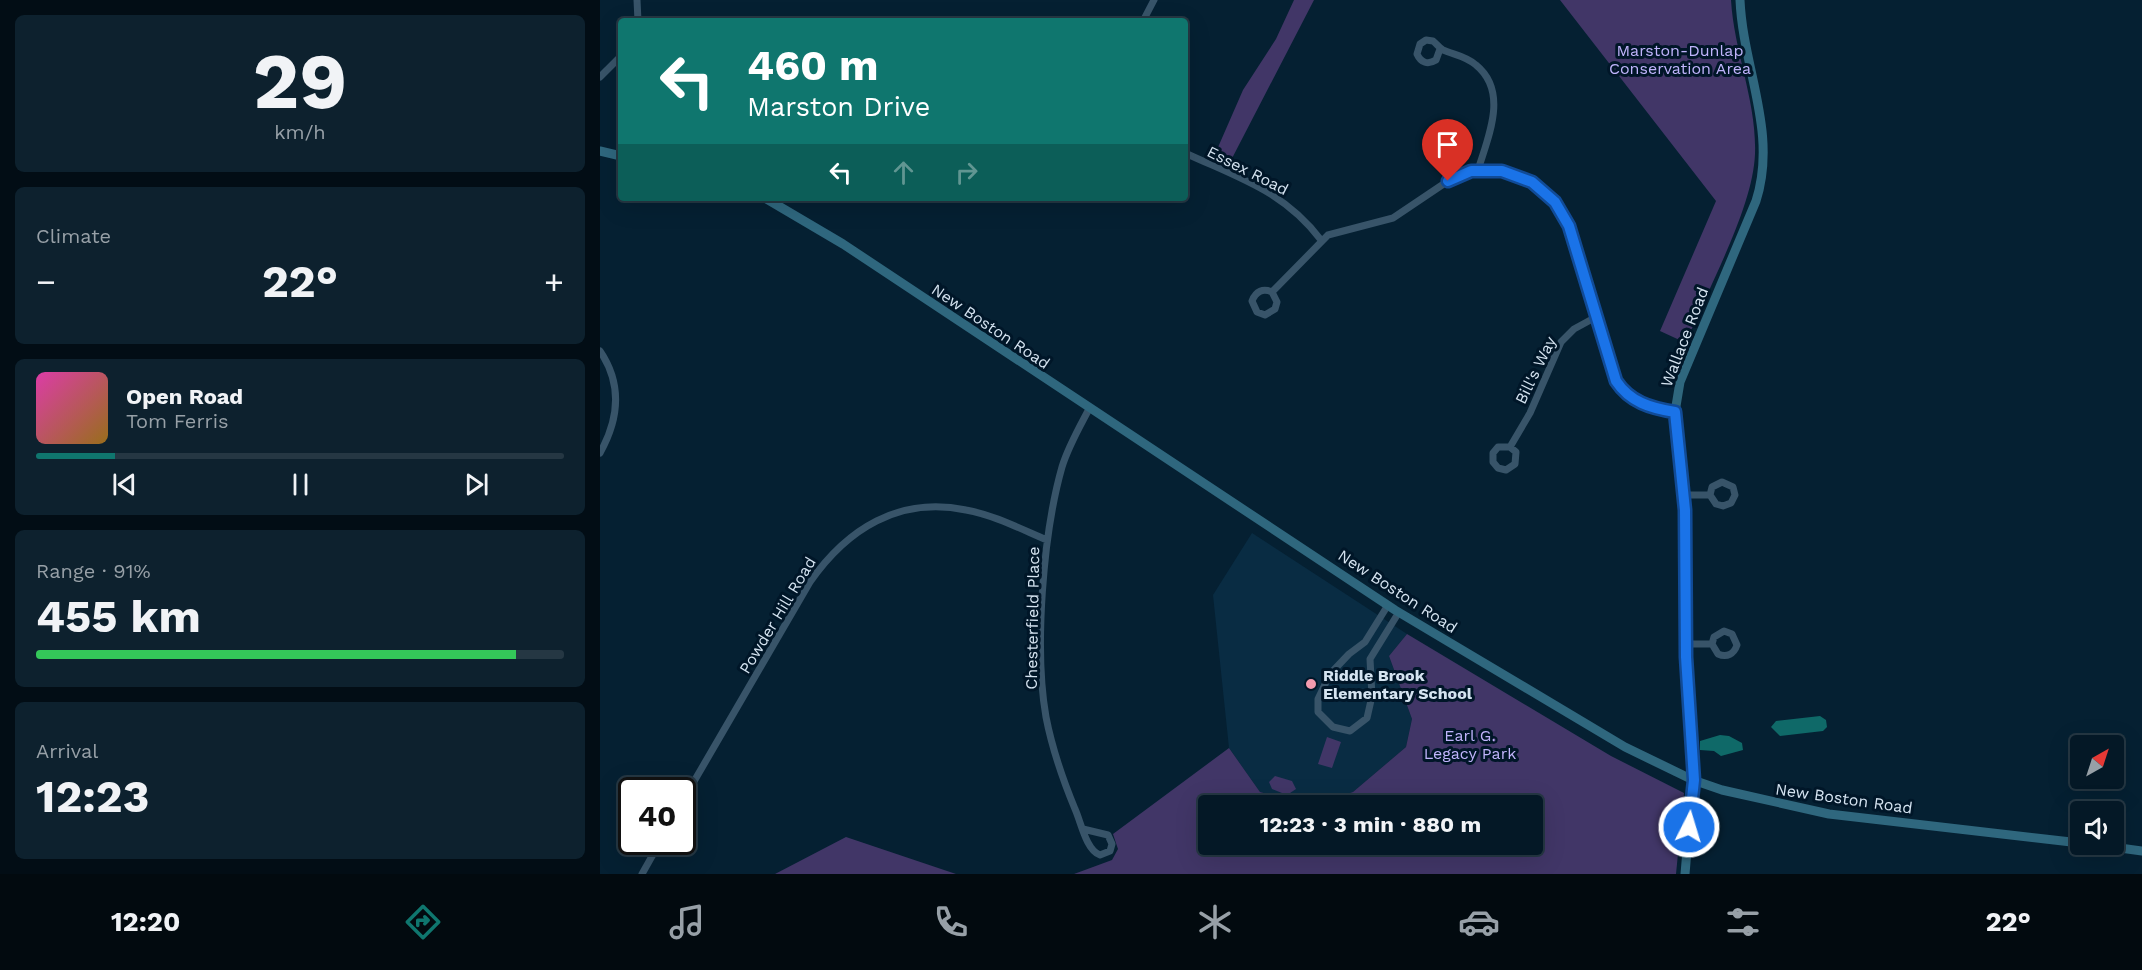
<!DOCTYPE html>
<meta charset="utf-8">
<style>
body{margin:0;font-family:"Work Sans",sans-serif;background:#0d212e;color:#f1f3f6;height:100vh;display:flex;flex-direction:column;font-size:22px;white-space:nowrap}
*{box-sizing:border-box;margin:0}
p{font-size:20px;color:#97a0a7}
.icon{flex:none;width:33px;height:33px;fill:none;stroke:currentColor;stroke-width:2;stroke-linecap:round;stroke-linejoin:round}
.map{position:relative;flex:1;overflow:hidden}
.side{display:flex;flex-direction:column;gap:15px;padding:15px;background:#020d15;width:600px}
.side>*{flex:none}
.guide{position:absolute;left:18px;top:18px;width:570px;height:183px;border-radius:6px;box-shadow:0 6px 24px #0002,0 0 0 2px #253743;background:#0f766e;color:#fff;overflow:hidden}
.needle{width:39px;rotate:39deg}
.buttons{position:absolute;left:1470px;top:735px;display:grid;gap:12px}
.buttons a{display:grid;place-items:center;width:54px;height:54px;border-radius:6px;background:#041826;box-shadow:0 6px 24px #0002,0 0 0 2px #253743;font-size:30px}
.speed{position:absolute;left:18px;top:777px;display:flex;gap:12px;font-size:30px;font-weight:700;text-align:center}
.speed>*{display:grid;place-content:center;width:78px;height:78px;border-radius:50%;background:#041826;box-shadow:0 6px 24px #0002,0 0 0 2px #253743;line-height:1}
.speed .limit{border:3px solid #111;border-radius:9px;background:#fff;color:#111}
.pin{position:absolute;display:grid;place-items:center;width:51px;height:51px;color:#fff;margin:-62px -26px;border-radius:50% 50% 50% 0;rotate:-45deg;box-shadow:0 0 6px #0007}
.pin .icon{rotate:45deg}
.me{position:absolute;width:66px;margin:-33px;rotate:5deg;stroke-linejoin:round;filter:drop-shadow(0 0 4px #0008)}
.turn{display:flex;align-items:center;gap:21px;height:126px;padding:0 30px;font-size:27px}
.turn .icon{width:78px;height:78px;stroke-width:2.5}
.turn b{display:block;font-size:42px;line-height:51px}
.lanes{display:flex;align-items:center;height:57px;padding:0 30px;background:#0003;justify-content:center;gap:30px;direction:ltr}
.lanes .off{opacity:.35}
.big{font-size:45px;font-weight:700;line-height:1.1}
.side .tile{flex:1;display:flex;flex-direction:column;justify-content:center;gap:9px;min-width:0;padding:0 21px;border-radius:9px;background:#0d212e}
.side .dial{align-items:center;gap:0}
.dial b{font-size:78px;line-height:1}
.song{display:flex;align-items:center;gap:18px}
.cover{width:72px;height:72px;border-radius:9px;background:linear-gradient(135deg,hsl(320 70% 55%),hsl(40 70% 35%))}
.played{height:6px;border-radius:3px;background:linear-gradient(90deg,#0f766e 15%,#253743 15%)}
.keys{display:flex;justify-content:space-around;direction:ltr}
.heat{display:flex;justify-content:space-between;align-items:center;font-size:33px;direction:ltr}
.charge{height:9px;border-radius:4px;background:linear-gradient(90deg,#34c759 91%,#253743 0)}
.trip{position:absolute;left:598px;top:795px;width:345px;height:60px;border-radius:6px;background:#041826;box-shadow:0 6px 24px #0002,0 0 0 2px #253743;font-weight:700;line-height:60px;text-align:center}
.tabs{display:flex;height:96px;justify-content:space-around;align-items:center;background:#020a0f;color:#97a0a7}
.tabs .icon{width:42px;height:42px}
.tabs .on{color:#0f766e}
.tabs b{font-size:27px;color:#f1f3f6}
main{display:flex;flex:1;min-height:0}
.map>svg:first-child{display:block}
.built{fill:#092c43}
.green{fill:#413667;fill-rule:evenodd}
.water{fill:#0f6968}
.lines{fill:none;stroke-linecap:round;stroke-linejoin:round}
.street{stroke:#385469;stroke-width:7}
.secondary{stroke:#2f677e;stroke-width:9}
.route-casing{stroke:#114b97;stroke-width:15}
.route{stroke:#1a73e8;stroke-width:10}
.poi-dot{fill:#f29aae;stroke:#001628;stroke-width:2}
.labels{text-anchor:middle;stroke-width:6;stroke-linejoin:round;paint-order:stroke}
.park-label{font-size:16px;fill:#c0b4fc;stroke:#001628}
.street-label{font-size:16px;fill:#d5e4f1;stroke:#001628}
.poi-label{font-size:16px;font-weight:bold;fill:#d5e4f1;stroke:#001628;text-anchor:start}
</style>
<main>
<section class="side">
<div class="tile dial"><b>29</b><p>km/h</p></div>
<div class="tile"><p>Climate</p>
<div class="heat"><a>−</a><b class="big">22°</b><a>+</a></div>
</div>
<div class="tile">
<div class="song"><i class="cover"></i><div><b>Open Road</b><p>Tom Ferris</p></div></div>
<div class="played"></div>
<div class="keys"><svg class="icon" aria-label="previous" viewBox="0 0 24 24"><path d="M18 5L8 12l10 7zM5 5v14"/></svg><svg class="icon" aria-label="pause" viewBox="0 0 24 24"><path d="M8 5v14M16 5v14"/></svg><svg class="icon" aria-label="next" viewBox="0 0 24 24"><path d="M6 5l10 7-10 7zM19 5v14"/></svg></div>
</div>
<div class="tile"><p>Range · 91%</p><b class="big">455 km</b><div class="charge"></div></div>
<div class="tile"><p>Arrival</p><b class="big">12:23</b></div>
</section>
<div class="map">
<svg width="1542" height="874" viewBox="0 0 1542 874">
<rect width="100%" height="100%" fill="#052032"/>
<path class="built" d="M652,533L807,634L789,656L812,719L806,747L753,792L713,805L660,792L629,748L613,595Z"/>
<path class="green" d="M694,0H714L627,168L612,161L643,90L676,39Z
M960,0H1131C1134,52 1157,102 1155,154C1153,209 1107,289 1086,343L1060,331L1116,201Z
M807,634L1011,756L1084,793L1076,874H474L512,860L518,849L513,834L629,748L660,792L713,805L753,792L806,747L812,719L789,656ZM609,806H933V844H609Z
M727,737L741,742L732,768L718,764Z
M675,776L692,781L696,789L687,795L672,789L669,782Z
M246,837L356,874H175Z"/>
<path class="water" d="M1220,716L1226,720L1227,727L1223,731L1180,736L1171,727L1176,721Z
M1120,735L1129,736L1142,743L1143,750L1121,756L1114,751L1100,750V741Z"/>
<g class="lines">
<path class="street" d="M37,0L38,21
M543,21L554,0
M840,49L836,60C828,65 821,63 817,54L820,44L826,40L833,41C837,44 839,48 843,50C855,55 866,56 876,65C909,92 888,137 878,170
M0,77L21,56
M585,153C639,178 684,191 721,240
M672,292L677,302L675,309L665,315L657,312L652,301C656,291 663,288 672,292L728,235L793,218L848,181L871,171L893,170L912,173L943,189L964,215L1016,381C1030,402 1050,408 1075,412
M0,351C23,385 19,419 0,453
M910,447L916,452L915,464L906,470L898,468L893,462V453L898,447H910L930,413L961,342L974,329L996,317
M1083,495H1110L1112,487L1122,482L1133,487L1135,495L1131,503L1123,506L1116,504L1110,495
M788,605L765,642L749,654L730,674L718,699V712L733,727L750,731L767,718L772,696L770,659L799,612
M1086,644H1112L1118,654C1127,658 1134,654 1137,645L1132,634L1124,631L1114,637L1112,644
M82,802L210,582C247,529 299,496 366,510C394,515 421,529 447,540
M483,829L508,835L512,844L510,851L500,855C486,850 481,822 475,809C463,780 452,748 446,717C434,649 443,534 462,467C468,447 479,428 489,409
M42,874L60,842"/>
<path class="secondary" d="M0,151L21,156
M165,198L243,244L795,610L1025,747L1093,780L1122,790L1229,814L1480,843
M1491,844L1542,851
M1085,874L1093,780L1086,657L1085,510L1075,412L1080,382L1156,201C1178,132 1143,69 1140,0"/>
</g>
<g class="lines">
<g class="route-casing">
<path id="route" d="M848,181L871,171H902L932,182L955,202L969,226L1016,381C1030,402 1050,408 1075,412L1085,510L1086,657L1094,780L1089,827"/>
</g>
<use href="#route" class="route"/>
</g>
<circle class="poi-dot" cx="711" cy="684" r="6"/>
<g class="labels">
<g class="park-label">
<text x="1080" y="56">Marston-Dunlap<tspan x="1080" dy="18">Conservation Area</tspan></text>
<text x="870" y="741">Earl G.<tspan x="870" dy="18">Legacy Park</tspan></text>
</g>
<g class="street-label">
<text transform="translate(648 170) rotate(27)" y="6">Essex Road</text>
<text transform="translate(391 326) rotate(34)" y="6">New Boston Road</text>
<text transform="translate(1084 337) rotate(-69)" y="6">Wallace Road</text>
<text transform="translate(935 370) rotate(-64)" y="6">Bill's Way</text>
<text transform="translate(798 591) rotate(33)" y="6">New Boston Road</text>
<text transform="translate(177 615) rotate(-59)" y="6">Powder Hill Road</text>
<text transform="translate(432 618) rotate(-89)" y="6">Chesterfield Place</text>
<text transform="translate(1244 798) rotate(8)" y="6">New Boston Road</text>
</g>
<g class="poi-label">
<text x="723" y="681">Riddle Brook<tspan x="723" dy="18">Elementary School</tspan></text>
</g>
</g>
</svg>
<div class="buttons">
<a><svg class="needle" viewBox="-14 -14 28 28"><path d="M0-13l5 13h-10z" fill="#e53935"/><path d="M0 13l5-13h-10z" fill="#97a0a7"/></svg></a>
<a><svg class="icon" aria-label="sound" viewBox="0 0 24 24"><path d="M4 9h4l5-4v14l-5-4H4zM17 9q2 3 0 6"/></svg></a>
</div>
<div class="speed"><div class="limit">40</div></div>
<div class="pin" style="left:848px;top:181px;background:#d93025"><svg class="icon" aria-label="arrive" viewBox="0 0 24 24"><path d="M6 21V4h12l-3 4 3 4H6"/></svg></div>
<svg class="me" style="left:1089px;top:827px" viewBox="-20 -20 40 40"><circle r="17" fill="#1a73e8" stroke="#fff" stroke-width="3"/><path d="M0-11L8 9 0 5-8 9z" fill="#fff"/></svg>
<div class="trip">12:23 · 3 min · 880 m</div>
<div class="guide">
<div class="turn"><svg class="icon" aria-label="left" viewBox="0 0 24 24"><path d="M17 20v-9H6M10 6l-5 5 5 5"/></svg><div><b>460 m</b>Marston Drive</div></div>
<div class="lanes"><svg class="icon" aria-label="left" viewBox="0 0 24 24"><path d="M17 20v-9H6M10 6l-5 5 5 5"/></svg><svg class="icon off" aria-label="ahead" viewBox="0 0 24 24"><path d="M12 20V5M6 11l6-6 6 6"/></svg><svg class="icon off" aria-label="right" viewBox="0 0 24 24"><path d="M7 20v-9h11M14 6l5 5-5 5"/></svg></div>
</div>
</div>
</main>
<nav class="tabs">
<b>12:20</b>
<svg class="icon on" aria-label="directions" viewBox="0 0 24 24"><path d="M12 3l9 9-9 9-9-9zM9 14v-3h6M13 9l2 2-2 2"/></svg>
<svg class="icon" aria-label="music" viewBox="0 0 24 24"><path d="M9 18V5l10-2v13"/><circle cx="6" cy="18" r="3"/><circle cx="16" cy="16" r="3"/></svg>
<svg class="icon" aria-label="phone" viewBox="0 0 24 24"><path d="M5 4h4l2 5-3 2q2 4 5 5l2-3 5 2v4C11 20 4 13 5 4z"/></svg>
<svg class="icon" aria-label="climate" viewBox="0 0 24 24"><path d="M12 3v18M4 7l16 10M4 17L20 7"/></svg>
<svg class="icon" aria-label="car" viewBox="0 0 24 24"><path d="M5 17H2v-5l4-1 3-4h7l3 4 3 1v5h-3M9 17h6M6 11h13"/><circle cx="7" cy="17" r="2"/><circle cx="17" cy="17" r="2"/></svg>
<svg class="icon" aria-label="filters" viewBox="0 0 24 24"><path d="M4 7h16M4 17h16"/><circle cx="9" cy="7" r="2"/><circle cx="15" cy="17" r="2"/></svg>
<b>22°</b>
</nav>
